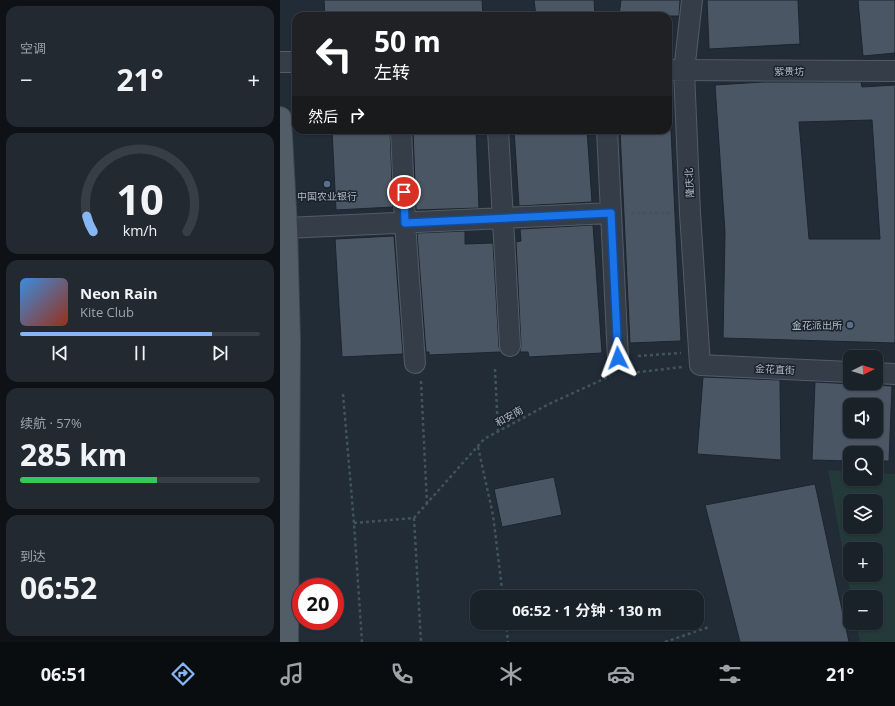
<!DOCTYPE html>
<html lang="zh">
<meta charset="utf-8">
<style>
body{margin:0;font-family:"Open Sans","Noto Sans SC",sans-serif;background:#222931;color:#f1f3f6;height:100vh;display:flex;flex-direction:column;font-size:15px;white-space:nowrap}
*{box-sizing:border-box;margin:0}
p{font-size:13px;color:#9fa3a8}
.icon{flex:none;width:22px;height:22px;fill:none;stroke:currentColor;stroke-width:2;stroke-linecap:round;stroke-linejoin:round}
.map{position:relative;flex:1;overflow:hidden}
.details{display:flex;flex-direction:column;gap:6px;padding:6px;background:#0e1217;width:280px}
.details>*{flex:none}
.banner{position:absolute;left:12px;top:12px;width:380px;height:122px;border-radius:12px;box-shadow:0 1px 3px #0004,0 0 0 1px #373e46;background:#202124;color:#fff;overflow:hidden}
.needle{width:26px;rotate:85deg}
.tools{position:absolute;left:563px;top:350px;display:grid;gap:8px}
.tools a{display:grid;place-items:center;width:40px;height:40px;border-radius:8px;background:#192129;box-shadow:0 1px 3px #0004,0 0 0 1px #373e46;font-size:20px}
.speed{position:absolute;left:12px;top:578px;display:flex;gap:8px;font-size:20px;font-weight:700;text-align:center}
.speed>*{display:grid;place-content:center;width:52px;height:52px;border-radius:50%;background:#192129;box-shadow:0 1px 3px #0004,0 0 0 1px #373e46;line-height:1}
.speed .limit{border:6px solid #d22;background:#fff;color:#111}
.pin{position:absolute;display:grid;place-items:center;width:34px;height:34px;color:#fff;margin:-17px;border:2px solid #fff;border-radius:50%;box-shadow:0 1px 4px #0007}
.me{position:absolute;width:44px;margin:-22px;rotate:357deg;stroke-linejoin:round;filter:drop-shadow(0 0 3px #0008)}
.turn{display:flex;align-items:center;gap:14px;height:84px;padding:0 16px;font-size:18px}
.turn .icon{width:52px;height:52px;stroke-width:2.5}
.turn b{display:block;font-size:28px;line-height:34px}
.then{display:flex;align-items:center;height:38px;padding:0 16px;background:#0003;gap:8px;font-size:15px}
.big{font-size:30px;font-weight:700;line-height:1.1}
.details .tile{flex:1;display:flex;flex-direction:column;justify-content:center;gap:6px;min-width:0;padding:0 14px;border-radius:12px;background:#222931}
.details .dial{align-items:center;gap:0}
.dial svg{height:104px;overflow:visible;fill:none;stroke:#373e46;stroke-width:7;stroke-linecap:round;text-anchor:middle}
.dial text{fill:#f1f3f6;stroke:none}
.song{display:flex;align-items:center;gap:12px}
.cover{width:48px;height:48px;border-radius:6px;background:linear-gradient(135deg,hsl(210 70% 55%),hsl(10 70% 35%))}
.played{height:4px;border-radius:2px;background:linear-gradient(90deg,#86b6f3 80%,#373e46 80%)}
.keys{display:flex;justify-content:space-around;direction:ltr}
.heat{display:flex;justify-content:space-between;align-items:center;font-size:22px;direction:ltr}
.charge{height:6px;border-radius:3px;background:linear-gradient(90deg,#34c759 57%,#373e46 0)}
.trip{position:absolute;left:190px;top:590px;width:234px;height:40px;border-radius:12px;background:#192129;box-shadow:0 1px 3px #0004,0 0 0 1px #373e46;font-weight:700;line-height:40px;text-align:center}
.dock{display:flex;height:64px;justify-content:space-around;align-items:center;background:#0a0d10;color:#9fa3a8}
.dock .icon{width:28px;height:28px}
.dock .selected{color:#86b6f3}
.dock b{font-size:18px;color:#f1f3f6}
main{display:flex;flex:1;min-height:0}
.map>svg:first-child{display:block}
.green{fill:#243939;fill-rule:evenodd}
.building{fill:#4a5663;stroke:#1c252f;fill-rule:evenodd}
.lines{fill:none;stroke-linecap:round;stroke-linejoin:round}
.minor-casing{stroke:#525c66;stroke-width:22}
.major-casing{stroke:#3e4751;stroke-width:24}
.path{stroke:#415456;stroke-width:2.5;stroke-dasharray:3 3;stroke-linecap:butt}
.minor{stroke:#353e48;stroke-width:20}
.major{stroke:#535d68;stroke-width:22}
.route-casing{stroke:#114b97;stroke-width:10}
.route{stroke:#1a73e8;stroke-width:7}
.service-dot{fill:#5c6f8a;stroke:#1a232c;stroke-width:1.5}
.labels{text-anchor:middle;stroke-width:3;stroke-linejoin:round;paint-order:stroke}
.street-label{font-size:10px;fill:#afb9c4;stroke:#1a232c}
.poi-label{font-size:10px;fill:#afb9c4;stroke:#1a232c}
</style>
<main>
<section class="details">
<div class="tile"><p>空调</p>
<div class="heat"><a>−</a><b class="big">21°</b><a>+</a></div>
</div>
<div class="tile dial"><svg viewBox="0 0 100 80">
<path d="M14 69A42 42 0 1 1 86 69"/>
<path d="M14 69A42 42 0 0 1 9 57" stroke="#86b6f3"/>
<text x="50" y="56" font-size="32" font-weight="700">10</text>
<text x="50" y="72" font-size="11">km/h</text>
</svg></div>
<div class="tile">
<div class="song"><i class="cover"></i><div><b>Neon Rain</b><p>Kite Club</p></div></div>
<div class="played"></div>
<div class="keys"><svg class="icon" aria-label="previous" viewBox="0 0 24 24"><path d="M18 5L8 12l10 7zM5 5v14"/></svg><svg class="icon" aria-label="pause" viewBox="0 0 24 24"><path d="M8 5v14M16 5v14"/></svg><svg class="icon" aria-label="next" viewBox="0 0 24 24"><path d="M6 5l10 7-10 7zM19 5v14"/></svg></div>
</div>
<div class="tile"><p>续航 · 57%</p><b class="big">285 km</b><div class="charge"></div></div>
<div class="tile"><p>到达</p><b class="big">06:52</b></div>
</section>
<div class="map">
<svg width="615" height="642" viewBox="0 0 615 642">
<rect width="100%" height="100%" fill="#212c37"/>
<path class="green" d="M548,470L570,472V479H596V473L615,474V642H580L576,623H596V597H571ZM570,501H596V527H570ZM570,549H596V575H570Z"/>
<path class="building" d="M44,0H202L203,16H45Z
M254,0H314L315,16H256Z
M341,0H400L399,16H339Z
M427,0H518L520,44L429,49Z
M578,0H615V53L583,56Z
M483,82H581L582,87L615,85V343L443,338L445,232L435,85ZM592,120L600,239H529L519,122Z
M52,130H110L113,207L56,210Z
M133,130H196L199,208L136,210Z
M234,130H307L312,202L239,206Z
M340,130H391L401,341L350,343Z
M313,225L322,353L249,357L248,352H240L241,345L236,242L241,241L240,229Z
M185,231V244L213,243L219,347L221,352L149,355V352H146L137,233Z
M114,236L123,354L62,357L55,239Z
M423,377L500,380L501,460L417,454Z
M535,382L612,386L609,461H596V453H570V461L532,460ZM570,405H596V431H570Z
M274,477L282,515L222,527L214,489Z
M535,484L569,642H460L425,505Z"/>
<g class="lines">
<g class="minor-casing">
<path id="minor" d="M412,0L404,71L410,213L420,365L570,372
M0,62H16
M388,70L615,71
M121,130L125,223L135,363
M218,130L230,346
M327,130L338,358
M6,228L331,213
M596,373L615,374"/>
</g>
<g class="major-casing">
<path id="major" d="M0,118L6,228L9,341L7,642"/>
</g>
<path class="path" d="M351,213H390
M358,356L401,353
M215,369L218,431
M351,373L402,367
M141,381L147,504
M63,394L74,523L82,642
M198,447L213,515L223,597
M134,518L141,642
M74,523L134,518L204,439L269,404L330,376
M226,623L228,642
M385,642L429,627"/>
<use href="#minor" class="minor"/>
<use href="#major" class="major"/>
</g>
<g class="lines">
<g class="route-casing">
<path id="route" d="M124,192L125,223L331,213L338,358"/>
</g>
<use href="#route" class="route"/>
</g>
<g class="service-dot">
<circle cx="47" cy="184" r="4"/>
<circle cx="570" cy="325" r="4"/>
</g>
<g class="labels">
<g class="street-label">
<text x="509" y="75">紫贵坊</text>
<text transform="translate(409 183) rotate(-93)" y="4">隆庆北</text>
<text transform="translate(495 369) rotate(3)" y="4">金花直街</text>
<text transform="translate(229 416) rotate(-29)" y="4">和安南</text>
</g>
<g class="poi-label">
<text x="47" y="200">中国农业银行</text>
<text x="562" y="329" text-anchor="end">金花派出所</text>
</g>
</g>
</svg>
<div class="tools">
<a><svg class="needle" viewBox="-14 -14 28 28"><path d="M0-13l5 13h-10z" fill="#e53935"/><path d="M0 13l5-13h-10z" fill="#9fa3a8"/></svg></a>
<a><svg class="icon" aria-label="sound" viewBox="0 0 24 24"><path d="M4 9h4l5-4v14l-5-4H4zM17 9q2 3 0 6"/></svg></a>
<a><svg class="icon" aria-label="search" viewBox="0 0 24 24"><circle cx="10" cy="10" r="6"/><path d="M15 15l6 6"/></svg></a>
<a><svg class="icon" aria-label="layers" viewBox="0 0 24 24"><path d="M12 4l9 5-9 5-9-5zM3 14l9 5 9-5"/></svg></a>
<a>+</a>
<a>−</a>
</div>
<div class="speed"><div class="limit">20</div></div>
<div class="pin" style="left:124px;top:192px;background:#d93025"><svg class="icon" aria-label="arrive" viewBox="0 0 24 24"><path d="M6 21V4h12l-3 4 3 4H6"/></svg></div>
<svg class="me" style="left:338px;top:358px" viewBox="-20 -20 40 40"><path d="M0-17L14 15 0 8-14 15z" fill="#1a73e8" stroke="#fff" stroke-width="4"/></svg>
<div class="trip">06:52 · 1 分钟 · 130 m</div>
<div class="banner">
<div class="turn"><svg class="icon" aria-label="left" viewBox="0 0 24 24"><path d="M17 20v-9H6M10 6l-5 5 5 5"/></svg><div><b>50 m</b>左转</div></div>
<div class="then">然后<svg class="icon" aria-label="right" viewBox="0 0 24 24"><path d="M7 20v-9h11M14 6l5 5-5 5"/></svg></div>
</div>
</div>
</main>
<nav class="dock">
<b>06:51</b>
<svg class="icon selected" aria-label="directions" viewBox="0 0 24 24"><path d="M12 3l9 9-9 9-9-9zM9 14v-3h6M13 9l2 2-2 2"/></svg>
<svg class="icon" aria-label="music" viewBox="0 0 24 24"><path d="M9 18V5l10-2v13"/><circle cx="6" cy="18" r="3"/><circle cx="16" cy="16" r="3"/></svg>
<svg class="icon" aria-label="phone" viewBox="0 0 24 24"><path d="M5 4h4l2 5-3 2q2 4 5 5l2-3 5 2v4C11 20 4 13 5 4z"/></svg>
<svg class="icon" aria-label="climate" viewBox="0 0 24 24"><path d="M12 3v18M4 7l16 10M4 17L20 7"/></svg>
<svg class="icon" aria-label="car" viewBox="0 0 24 24"><path d="M5 17H2v-5l4-1 3-4h7l3 4 3 1v5h-3M9 17h6M6 11h13"/><circle cx="7" cy="17" r="2"/><circle cx="17" cy="17" r="2"/></svg>
<svg class="icon" aria-label="filters" viewBox="0 0 24 24"><path d="M4 7h16M4 17h16"/><circle cx="9" cy="7" r="2"/><circle cx="15" cy="17" r="2"/></svg>
<b>21°</b>
</nav>
